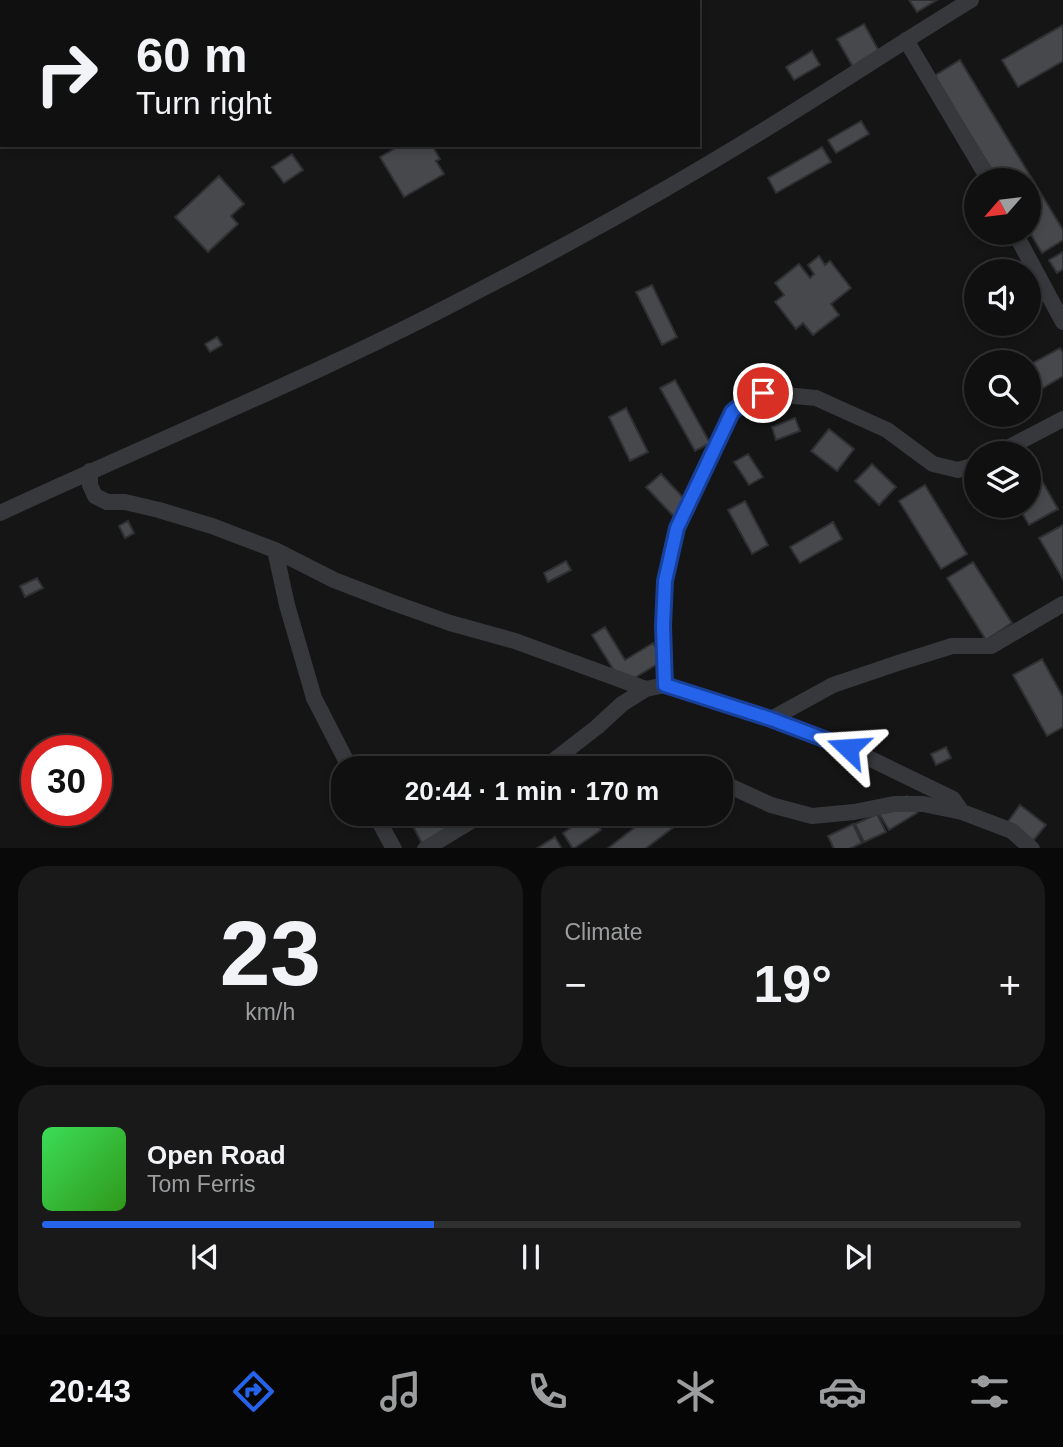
<!DOCTYPE html>
<meta charset="utf-8">
<style>
body{margin:0;font-family:Helvetica,sans-serif;background:#191919;color:#f1f3f6;height:100vh;display:flex;flex-direction:column;font-size:26px;white-space:nowrap}
*{box-sizing:border-box;margin:0}
p{font-size:23px;color:#9c9d9f}
.icon{flex:none;width:38px;height:38px;fill:none;stroke:currentColor;stroke-width:2;stroke-linecap:round;stroke-linejoin:round}
.map{position:relative;height:848px;overflow:hidden}
.details{display:flex;flex-direction:column;gap:18px;padding:18px;background:#090909;flex:1}
.details>*{flex:none}
.guide{position:absolute;left:0px;top:0px;width:700px;height:147px;box-shadow:0 4px 10px #0003,0 0 0 2px #303030;background:#101010;color:#f1f3f6;overflow:hidden}
.needle{width:46px;rotate:242deg}
.buttons{position:absolute;left:964px;top:168px;display:grid;gap:14px}
.buttons a{display:grid;place-items:center;width:77px;height:77px;border-radius:50%;background:#101010;box-shadow:0 4px 10px #0003,0 0 0 2px #303030;font-size:35px}
.speed{position:absolute;left:21px;top:735px;display:flex;gap:14px;font-size:35px;font-weight:700;text-align:center}
.speed>*{display:grid;place-content:center;width:91px;height:91px;border-radius:50%;background:#101010;box-shadow:0 4px 10px #0003,0 0 0 2px #303030;line-height:1}
.speed .limit{border:10px solid #d22;background:#fff;color:#111}
.pin{position:absolute;display:grid;place-items:center;width:60px;height:60px;color:#fff;margin:-30px;border:4px solid #fff;border-radius:50%;box-shadow:0 2px 7px #0007}
.me{position:absolute;width:77px;margin:-38px;rotate:290deg;stroke-linejoin:round;filter:drop-shadow(0 0 5px #0008)}
.turn{display:flex;align-items:center;gap:24px;height:147px;padding:0 21px;font-size:32px}
.turn .icon{width:91px;height:91px;stroke-width:2.5}
.turn b{display:block;font-size:49px;line-height:60px}
.big{font-size:52px;font-weight:800;line-height:1.1}
.details .widget{flex:1;display:flex;flex-direction:column;justify-content:center;gap:10px;min-width:0;padding:0 24px;border-radius:28px;background:#191919}
.details .dial{align-items:center;gap:0}
.dial b{font-size:91px;line-height:1}
.song{display:flex;align-items:center;gap:21px}
.cover{width:84px;height:84px;border-radius:10px;background:linear-gradient(135deg,hsl(130 70% 55%),hsl(110 70% 35%))}
.played{height:7px;border-radius:4px;background:linear-gradient(90deg,#2563eb 40%,#303030 40%)}
.keys{display:flex;justify-content:space-around;direction:ltr}
.heat{display:flex;justify-content:space-between;align-items:center;font-size:38px;direction:ltr}
.details .tiles{flex:1;display:grid;gap:18px;grid-template-columns:1fr 1fr}
.widget:last-child{grid-column:span 2}
.trip{position:absolute;left:331px;top:756px;width:402px;height:70px;border-radius:28px;background:#101010;box-shadow:0 4px 10px #0003,0 0 0 2px #303030;font-weight:800;line-height:70px;text-align:center}
.tabs{display:flex;height:112px;justify-content:space-around;align-items:center;background:#060606;color:#9c9d9f}
.tabs .icon{width:49px;height:49px}
.tabs .active{color:#2563eb}
.tabs b{font-size:32px;color:#f1f3f6}
.map>svg:first-child{display:block}
.building{fill:#47484b;stroke:#2f3032;stroke-width:2}
.lines{fill:none;stroke-linecap:round;stroke-linejoin:round}
.street{stroke:#36383b;stroke-width:16}
.route-casing{stroke:#184099;stroke-width:18}
.route{stroke:#2563eb;stroke-width:12}
</style>
<div class="map">
<svg width="1063" height="849" viewBox="0 0 1063 849">
<rect width="100%" height="100%" fill="#151516"/>
<path class="building" d="M909,0H937L917,12Z
M864,24L880,53L853,67L837,39Z
M1063,25V61L1018,87L1002,60Z
M812,51L820,65L794,80L786,67Z
M960,60L1063,230V240L1042,253L1029,231V180H998L934,76Z
M861,121L869,134L836,153L828,140Z
M401,145H432L440,159L436,161L444,174L404,197L380,157Z
M822,147L831,162L776,193L768,178Z
M292,154L303,170L284,183L272,167Z
M219,176L244,204L231,216L238,224L208,252L175,217Z
M1063,252V269L1057,273L1049,260Z
M819,256L825,265L830,261L851,288L831,304L839,315L813,335L803,323L796,329L775,302L784,295L775,283L799,264L810,278L814,274L808,265Z
M652,285L677,337L662,345L636,292Z
M217,337L222,345L210,352L205,344Z
M1060,348L1063,353V376L1031,395L1029,391V365Z
M675,380L710,443L695,451L660,388Z
M626,408L648,452L630,461L609,417Z
M795,418L800,431L776,440L772,427Z
M829,429L854,449L837,471L811,451Z
M748,454L763,477L749,485L734,462Z
M1029,458L1058,509L1029,525L1018,506H1029Z
M872,464L896,487L879,505L855,481Z
M661,474L693,508L679,522L646,487Z
M925,485L967,554L941,569L899,501Z
M745,501L768,545L752,554L728,510Z
M128,521L134,533L125,538L119,526Z
M833,522L842,539L800,563L790,547Z
M1063,525V579L1039,538Z
M566,561L571,570L548,582L544,573Z
M973,562L1012,623L986,640L947,578Z
M37,578L43,588L25,597L20,586Z
M605,627L625,660L653,643L664,660L623,685L592,635Z
M1042,659L1063,697V727L1047,736L1013,675Z
M946,747L951,758L936,765L931,754Z
M907,796L917,813L889,830L878,812Z
M1020,805L1046,825L1032,842L1007,823Z
M410,814H474L425,849L407,815Z
M591,814L601,830L573,849L563,833Z
M652,814H691L645,849H607Z
M877,814L886,832L864,842L855,824Z
M853,824L862,843L849,849H834L828,836Z
M555,837L562,849H536Z"/>
<g class="lines">
<path class="street" d="M906,40L989,180
M1015,233L1063,322
M998,453L1063,419
M90,471V485L95,496L107,502H125L159,510L212,526L275,550L334,580L391,602L450,623L515,641L646,689
M0,513C159,439 321,374 476,292C571,243 665,191 756,135C828,91 899,44 971,0
M275,550L287,605L314,698L350,768
M665,685L663,626L665,581L677,528L732,412L750,397L763,393L816,398L887,430L933,464L958,470L976,465
M771,719L833,685L898,663L952,646H991L1063,604
M544,768L597,727L622,704L646,689L665,685L771,719L848,748L953,799L962,812
M721,782L771,805L812,816L854,812L894,804H923L962,812L1012,831L1032,849
M375,814L394,849
M425,849L483,814"/>
</g>
<g class="lines">
<g class="route-casing">
<path id="route" d="M763,393L750,397L732,412L677,528L665,581L663,626L665,685L771,719L848,748"/>
</g>
<use href="#route" class="route"/>
</g>
</svg>
<div class="buttons">
<a><svg class="needle" viewBox="-14 -14 28 28"><path d="M0-13l5 13h-10z" fill="#e53935"/><path d="M0 13l5-13h-10z" fill="#9c9d9f"/></svg></a>
<a><svg class="icon" aria-label="sound" viewBox="0 0 24 24"><path d="M4 9h4l5-4v14l-5-4H4zM17 9q2 3 0 6"/></svg></a>
<a><svg class="icon" aria-label="search" viewBox="0 0 24 24"><circle cx="10" cy="10" r="6"/><path d="M15 15l6 6"/></svg></a>
<a><svg class="icon" aria-label="layers" viewBox="0 0 24 24"><path d="M12 4l9 5-9 5-9-5zM3 14l9 5 9-5"/></svg></a>
</div>
<div class="speed"><div class="limit">30</div></div>
<div class="pin" style="left:763px;top:393px;background:#d93025"><svg class="icon" aria-label="arrive" viewBox="0 0 24 24"><path d="M6 21V4h12l-3 4 3 4H6"/></svg></div>
<svg class="me" style="left:848px;top:748px" viewBox="-20 -20 40 40"><path d="M0-17L14 15 0 8-14 15z" fill="#2563eb" stroke="#fff" stroke-width="4"/></svg>
<div class="trip">20:44 · 1 min · 170 m</div>
<div class="guide">
<div class="turn"><svg class="icon" aria-label="right" viewBox="0 0 24 24"><path d="M7 20v-9h11M14 6l5 5-5 5"/></svg><div><b>60 m</b>Turn right</div></div>
</div>
</div>
<section class="details">
<div class="tiles">
<div class="widget dial"><b>23</b><p>km/h</p></div>
<div class="widget"><p>Climate</p>
<div class="heat"><a>−</a><b class="big">19°</b><a>+</a></div>
</div>
<div class="widget">
<div class="song"><i class="cover"></i><div><b>Open Road</b><p>Tom Ferris</p></div></div>
<div class="played"></div>
<div class="keys"><svg class="icon" aria-label="previous" viewBox="0 0 24 24"><path d="M18 5L8 12l10 7zM5 5v14"/></svg><svg class="icon" aria-label="pause" viewBox="0 0 24 24"><path d="M8 5v14M16 5v14"/></svg><svg class="icon" aria-label="next" viewBox="0 0 24 24"><path d="M6 5l10 7-10 7zM19 5v14"/></svg></div>
</div>
</div>
</section>
<nav class="tabs">
<b>20:43</b>
<svg class="icon active" aria-label="directions" viewBox="0 0 24 24"><path d="M12 3l9 9-9 9-9-9zM9 14v-3h6M13 9l2 2-2 2"/></svg>
<svg class="icon" aria-label="music" viewBox="0 0 24 24"><path d="M9 18V5l10-2v13"/><circle cx="6" cy="18" r="3"/><circle cx="16" cy="16" r="3"/></svg>
<svg class="icon" aria-label="phone" viewBox="0 0 24 24"><path d="M5 4h4l2 5-3 2q2 4 5 5l2-3 5 2v4C11 20 4 13 5 4z"/></svg>
<svg class="icon" aria-label="climate" viewBox="0 0 24 24"><path d="M12 3v18M4 7l16 10M4 17L20 7"/></svg>
<svg class="icon" aria-label="car" viewBox="0 0 24 24"><path d="M5 17H2v-5l4-1 3-4h7l3 4 3 1v5h-3M9 17h6M6 11h13"/><circle cx="7" cy="17" r="2"/><circle cx="17" cy="17" r="2"/></svg>
<svg class="icon" aria-label="filters" viewBox="0 0 24 24"><path d="M4 7h16M4 17h16"/><circle cx="9" cy="7" r="2"/><circle cx="15" cy="17" r="2"/></svg>
</nav>
